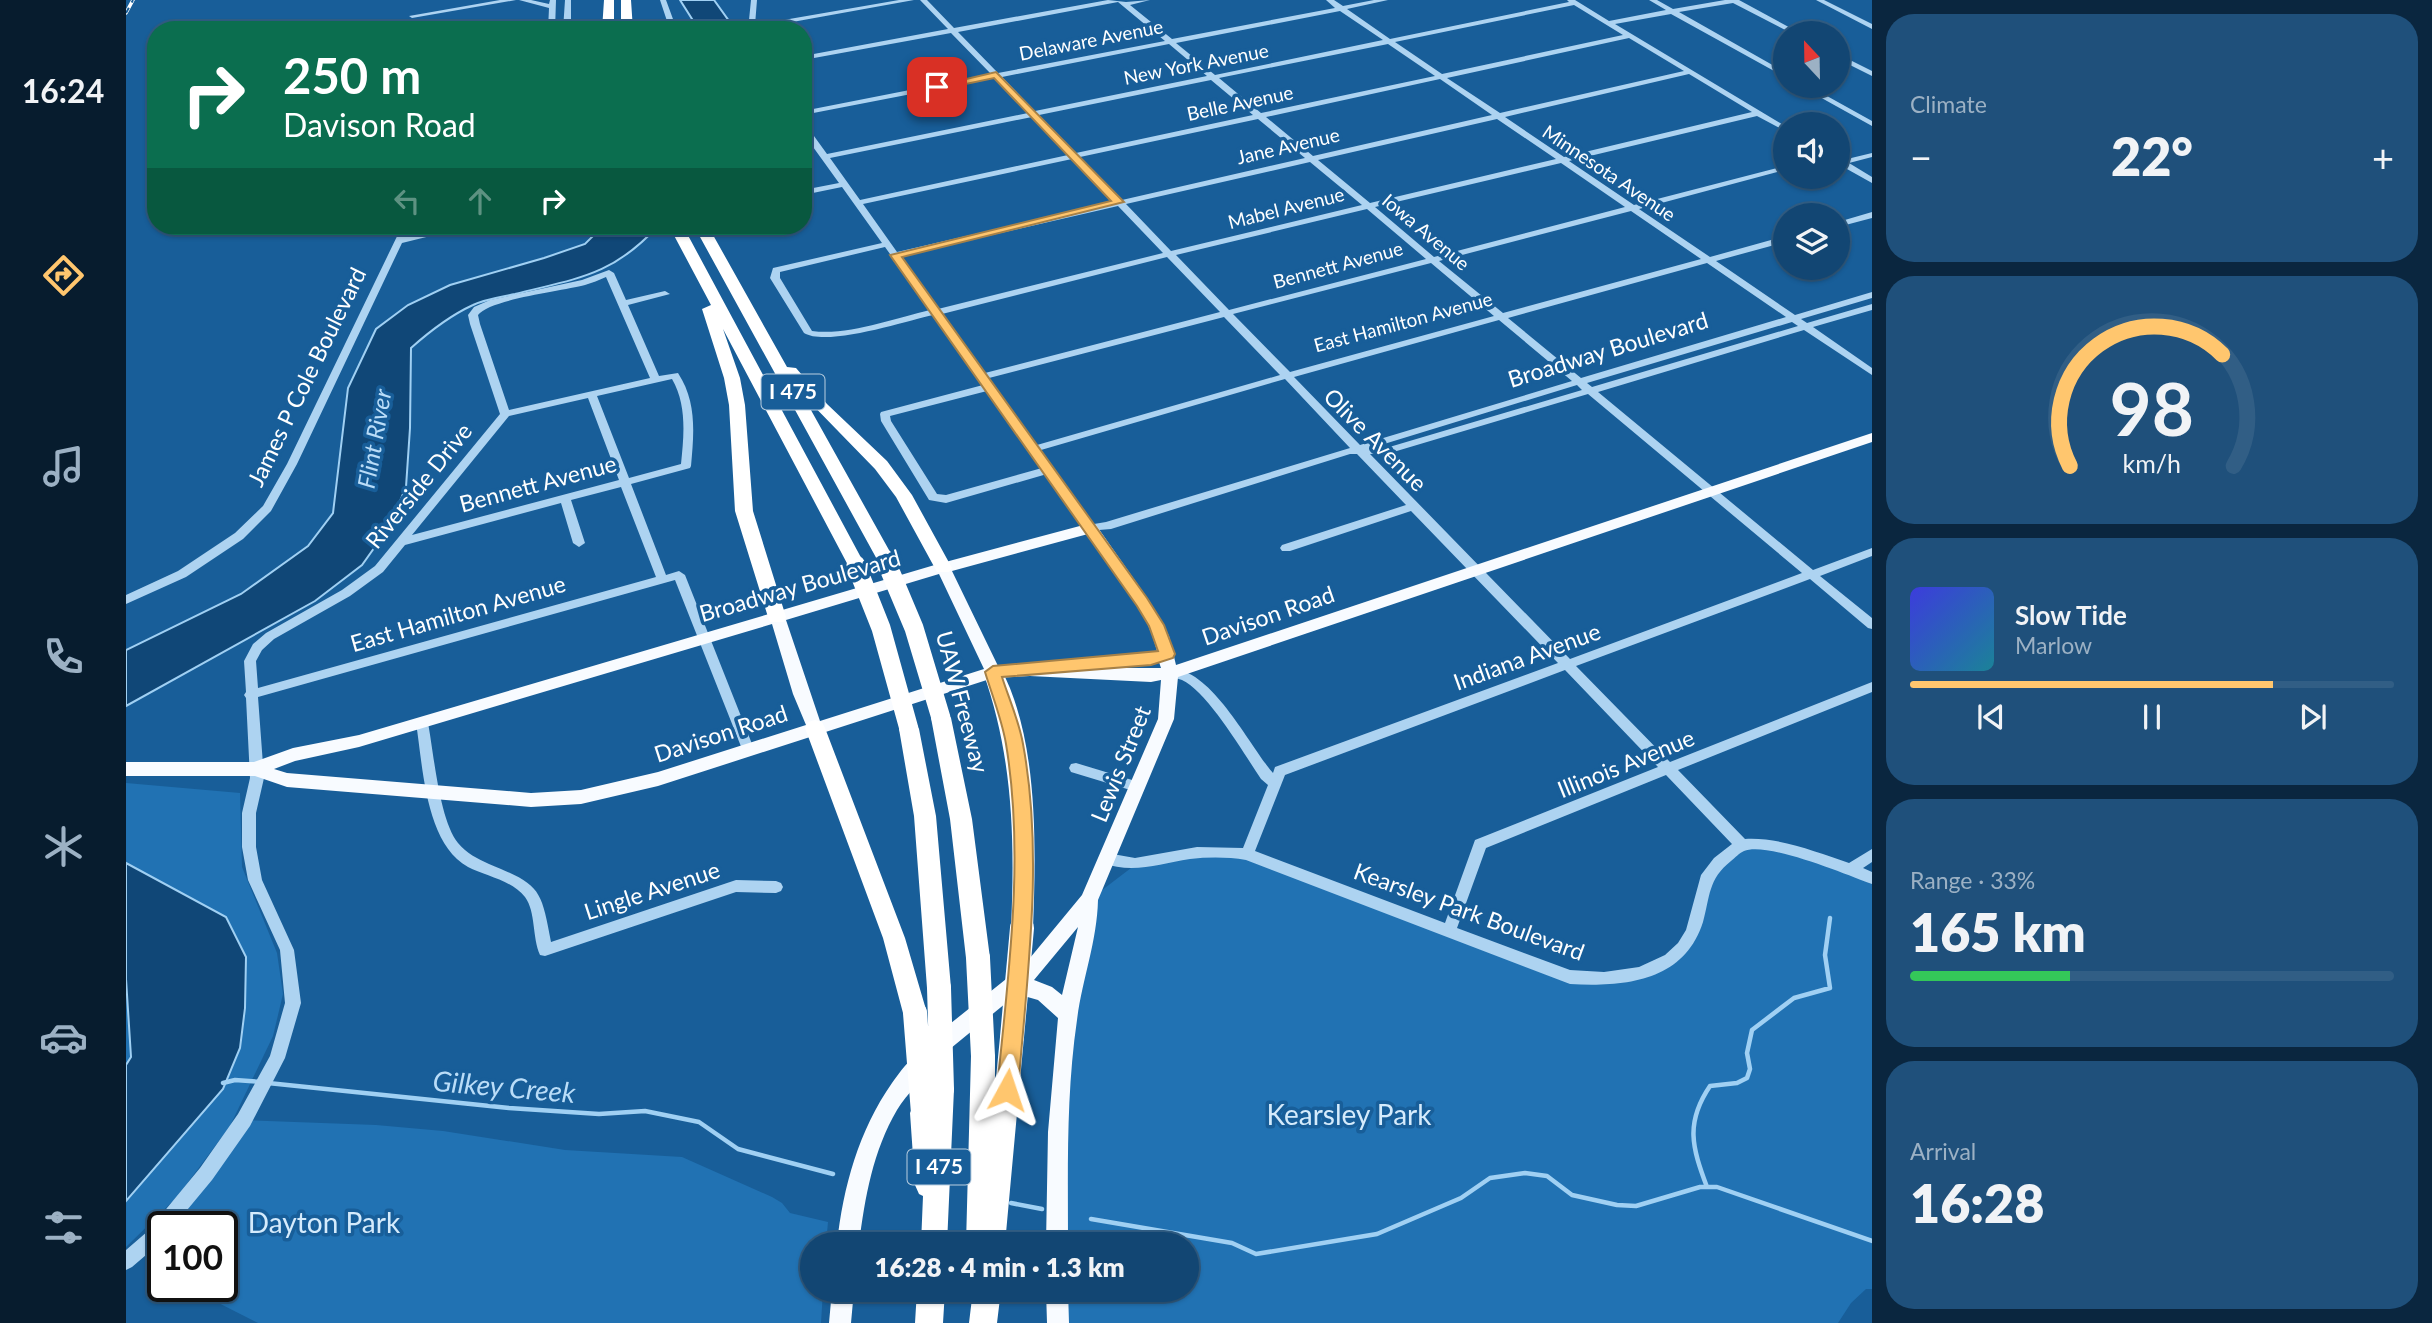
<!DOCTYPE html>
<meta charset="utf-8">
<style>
body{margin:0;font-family:Lato,sans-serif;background:#1f507b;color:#f1f3f6;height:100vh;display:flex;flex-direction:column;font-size:26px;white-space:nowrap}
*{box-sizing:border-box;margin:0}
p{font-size:23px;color:#9cb1c4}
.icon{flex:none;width:38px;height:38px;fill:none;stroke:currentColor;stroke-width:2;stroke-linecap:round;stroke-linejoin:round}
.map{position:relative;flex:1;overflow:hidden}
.details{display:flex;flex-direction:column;gap:14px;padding:14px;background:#0a263f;width:560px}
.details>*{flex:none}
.guide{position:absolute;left:21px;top:21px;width:665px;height:214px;border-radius:28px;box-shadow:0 2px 5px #0004,0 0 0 2px #315e85;background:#0b6e4f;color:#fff;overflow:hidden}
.needle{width:46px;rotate:338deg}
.buttons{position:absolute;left:1647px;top:21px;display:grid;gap:14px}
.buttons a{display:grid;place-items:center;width:77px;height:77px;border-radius:50%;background:#124673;box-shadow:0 2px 5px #0004,0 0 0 2px #315e85;font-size:35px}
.speed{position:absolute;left:21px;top:1211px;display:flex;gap:14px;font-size:35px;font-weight:700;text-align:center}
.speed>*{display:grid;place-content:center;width:91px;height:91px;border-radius:50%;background:#124673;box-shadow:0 2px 5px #0004,0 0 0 2px #315e85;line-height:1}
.speed .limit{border:4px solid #111;border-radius:10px;background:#fff;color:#111}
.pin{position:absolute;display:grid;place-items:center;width:60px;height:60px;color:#fff;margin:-30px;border-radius:14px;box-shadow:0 4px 10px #0006}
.me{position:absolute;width:77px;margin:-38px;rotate:5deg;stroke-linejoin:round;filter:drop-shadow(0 0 5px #0008)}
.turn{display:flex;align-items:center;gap:24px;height:147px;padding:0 21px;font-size:32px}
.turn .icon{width:91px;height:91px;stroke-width:2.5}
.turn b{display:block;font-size:49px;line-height:60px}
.lanes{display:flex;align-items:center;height:66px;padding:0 21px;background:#0003;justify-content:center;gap:35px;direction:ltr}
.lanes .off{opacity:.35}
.big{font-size:52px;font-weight:800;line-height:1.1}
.details .tile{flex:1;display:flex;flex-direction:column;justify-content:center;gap:10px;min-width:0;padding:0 24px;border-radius:28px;background:#1f507b}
.details .dial{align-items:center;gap:0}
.dial svg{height:182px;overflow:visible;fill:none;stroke:#315e85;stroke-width:7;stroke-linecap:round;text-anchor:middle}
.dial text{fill:#f1f3f6;stroke:none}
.song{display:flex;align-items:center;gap:21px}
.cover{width:84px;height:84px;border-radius:10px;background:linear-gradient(135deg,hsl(240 70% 55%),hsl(190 70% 35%))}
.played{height:7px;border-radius:4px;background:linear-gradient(90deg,#ffc66e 75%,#315e85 75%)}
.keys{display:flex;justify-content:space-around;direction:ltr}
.heat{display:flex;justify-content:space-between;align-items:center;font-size:38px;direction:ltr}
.charge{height:10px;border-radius:5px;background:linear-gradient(90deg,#34c759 33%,#315e85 0)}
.trip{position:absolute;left:674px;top:1232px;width:399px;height:70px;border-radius:35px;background:#124673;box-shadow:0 2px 5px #0004,0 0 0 2px #315e85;font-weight:800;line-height:70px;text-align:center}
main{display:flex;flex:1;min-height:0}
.menu{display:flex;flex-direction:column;width:126px;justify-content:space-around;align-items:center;background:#071c2e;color:#9cb1c4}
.menu .icon{width:49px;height:49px}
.menu .current{color:#ffc66e}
.menu b{font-size:32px;color:#f1f3f6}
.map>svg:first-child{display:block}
.green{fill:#2172b3}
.water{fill:#104777;stroke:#a0d0f3;stroke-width:2}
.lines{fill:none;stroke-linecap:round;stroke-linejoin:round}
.stream{stroke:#a0d0f3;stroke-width:4.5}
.minor{fill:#add3f1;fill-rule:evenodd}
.major{fill:#f8fbff;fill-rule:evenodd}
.highway{fill:#fff;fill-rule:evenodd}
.rail-casing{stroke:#fff;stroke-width:3.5}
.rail{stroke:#185e99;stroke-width:2;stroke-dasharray:6;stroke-linecap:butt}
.highway-bridge-far1{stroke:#fff;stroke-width:19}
.highway-bridge{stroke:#fff;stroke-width:24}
.route{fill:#ffc66e;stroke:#a68148;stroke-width:2}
.labels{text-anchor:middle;stroke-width:7;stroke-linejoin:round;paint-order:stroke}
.far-street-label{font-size:19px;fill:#fff;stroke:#185e99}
.shield{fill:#185e99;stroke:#bacfe0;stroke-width:2}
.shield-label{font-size:21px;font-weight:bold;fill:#fff}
.street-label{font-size:23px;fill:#fff;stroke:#185e99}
.water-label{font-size:24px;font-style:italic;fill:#baddf8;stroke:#185e99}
.near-water-label{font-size:28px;font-style:italic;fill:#baddf8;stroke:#185e99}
.near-park-label{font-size:28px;fill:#d5ebfc;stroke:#185e99}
</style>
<main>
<nav class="menu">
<b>16:24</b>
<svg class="icon current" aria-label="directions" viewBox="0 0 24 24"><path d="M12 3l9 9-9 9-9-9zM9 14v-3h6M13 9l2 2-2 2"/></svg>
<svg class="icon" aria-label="music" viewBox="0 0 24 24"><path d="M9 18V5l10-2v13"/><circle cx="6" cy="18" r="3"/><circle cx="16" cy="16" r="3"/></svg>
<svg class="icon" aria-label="phone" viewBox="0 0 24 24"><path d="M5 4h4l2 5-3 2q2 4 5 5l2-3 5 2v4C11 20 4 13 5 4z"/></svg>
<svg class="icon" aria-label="climate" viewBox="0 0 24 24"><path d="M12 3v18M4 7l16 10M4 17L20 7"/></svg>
<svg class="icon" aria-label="car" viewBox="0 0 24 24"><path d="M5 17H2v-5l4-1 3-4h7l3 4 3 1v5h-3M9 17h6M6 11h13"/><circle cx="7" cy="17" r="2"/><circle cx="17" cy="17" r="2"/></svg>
<svg class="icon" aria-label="filters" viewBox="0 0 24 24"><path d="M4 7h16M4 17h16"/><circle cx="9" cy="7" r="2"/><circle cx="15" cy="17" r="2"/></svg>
</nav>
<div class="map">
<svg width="1746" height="1323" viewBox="0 0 1746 1323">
<rect width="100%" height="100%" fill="#185e99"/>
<path class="green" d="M0,783L114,793L116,867L151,953L157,994L147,1036L104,1126L51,1197L0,1247Z
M1616,845H1639L1746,878V1289H1740L1725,1303L1712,1323H933L932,1290H1060V1244H932L931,1116L963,900L1009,865L1106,852L1444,977H1502L1553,951L1580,876Z
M118,1120L250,1125L317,1131L439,1150L556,1157L646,1197L656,1203L664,1213L702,1222L700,1244H686V1290H697L695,1323H132L59,1286H96V1227H37V1269C24,1259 25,1252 28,1237Z"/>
<path class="water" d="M554,0H588L603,21L605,30H573Z
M477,226H532C486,276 452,278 389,294C375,297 359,299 347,305C323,316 304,331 285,348L284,428L280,487L263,527L236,565L189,601L0,706V650L115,594L182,546L207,513L222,388L250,329L282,305L324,285L418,258L459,244Z
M0,863L100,917L120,957L119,1008L114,1048L97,1089L0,1201V1065L5,1057L0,979Z"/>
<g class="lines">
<path class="stream" d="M97,1083L109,1080L135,1082
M142,1083L383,1108L473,1114L519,1111L573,1122L612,1149L707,1174
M1581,1187C1566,1147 1559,1123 1584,1086L1611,1083L1621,1078L1624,1069L1621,1053L1626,1030L1668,998L1704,988L1699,955L1704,918
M885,1203L916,1209
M965,1219L1106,1243L1130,1254L1251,1234L1335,1198L1364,1178L1399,1173L1421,1176L1446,1195L1491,1205L1510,1206L1574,1187H1591L1746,1241"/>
<path class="minor" d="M374,0H390L286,18L283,16Z
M393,0H405L423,4L424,0H430L429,30H422L423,8Z
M439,0H445V30H437Z
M534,0H540L551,30H544Z
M625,0H631L629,25L773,0H788L622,30Z
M794,0H801L828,28L982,0L1000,2L1024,0L1004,5L1046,39L1209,8L1200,0H1208L1217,6L1248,0H1262L1221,9L1264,39L1443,2L1441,0H1449L1483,21L1540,10L1523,0H1531L1547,9L1599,0H1613L1672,32L1673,33H1665L1607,3L1553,12L1659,72V77L1545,14L1489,24L1659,126V131L1631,116L1443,161L1508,205L1659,166V170L1513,209L1584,257L1659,236V242L1590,261L1669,315L1746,292V298L1675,319L1681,323L1746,304V310L1687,327L1746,368V375L1678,330L1472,392L1687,570L1746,548V556L1694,576L1746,618V629L1742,628L1684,579L1450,666L1544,762L1746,682V692L1552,770L1619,839C1654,837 1690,852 1723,863L1746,849V862L1737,868L1746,872V884C1721,875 1641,841 1618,851C1613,853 1609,858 1605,861C1582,879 1584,897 1577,922C1558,982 1498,987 1444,984L1120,860C1102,857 1083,857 1064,859C1033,864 1007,874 976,863L974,859L976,855L981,853L1009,858L1071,847L1117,848L1142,785L1135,779C1118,754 1082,692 1056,680C1051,678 1045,678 1040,676L1038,673L1040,670C1082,661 1123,746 1147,773L1149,767L1432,663L1285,511L1164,551H1156L1154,548L1156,545L1280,505L1231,454H1224L985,529L961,531L921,474L820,503L803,500L755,421L754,414L755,412L857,385L807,315C780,321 701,347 678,333L644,278L647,268L756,243L716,187L677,195V190L713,183L677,133V125H680L701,154L902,113L868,78L677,115V111L865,74L825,33L677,60V56L822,29ZM992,2L1039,41L872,73L832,32ZM1448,5L1497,35L1316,74L1269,42ZM1214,11L1257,40L1089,75L1050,43ZM1503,38L1558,71L1374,113L1321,78ZM1043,44L1081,76L909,111L876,77ZM1262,44L1309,76L1135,113L1093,78ZM1563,74L1626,112L1438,157L1379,117ZM1314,79L1366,115L1187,156L1140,117ZM1085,80L1127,115L950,153L913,115ZM906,117L942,155L734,200L704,158ZM1132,119L1179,158L996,200L954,157ZM1371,119L1430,159L1244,203L1192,160ZM946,159L988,202L771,252L737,204ZM1184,162L1236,205L1045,251L1000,204ZM1435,163L1499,207L1308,257L1249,207ZM992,206L1037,253L812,309L775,256ZM1241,209L1300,259L1103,310L1050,255ZM1505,211L1575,259L1377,313L1313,261ZM759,247L804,310C769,318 722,336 686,331L654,278V272ZM1041,257L1094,312L859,373L816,314ZM1305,263L1368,316L1164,372L1107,314ZM1581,263L1660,317L1455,378L1382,318ZM1098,317L1154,375L911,445L863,378ZM1373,320L1446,381L1234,445L1168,377ZM1666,322L1672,326L1466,387L1461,383ZM1159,379L1224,448L980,522L968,524L915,450ZM1451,385L1456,390L1260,448H1245ZM861,391L916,468L820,495L811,494L765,421L764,416ZM1462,394L1676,573L1444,659L1244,454L1264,453ZM1439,670L1532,767L1349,840L1319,923L1129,851L1159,775ZM1540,775L1606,844L1588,858L1575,875L1560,930L1552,943L1539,955L1513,967L1478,972L1444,970L1331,928L1360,848Z
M1690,0H1698L1746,24V29Z
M1712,54L1746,71V76L1712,59Z
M1674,86H1683L1746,121V126Z
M1746,153V157L1723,163L1746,177V183L1712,164V158L1717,160Z
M1746,212V218L1712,227V222Z
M276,226H284L279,237L330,226H345L276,243L171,464L145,511L117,539L60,577L0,604V595L52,571L109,533L137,506L161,464Z
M483,270L488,273L500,300L539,291L544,294L502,305L533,376L552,373C571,402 568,433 565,466L564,468L505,484L540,575L553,571L559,575L628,749L627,753H617L616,749L549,580L132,697L138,778L130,813V847L136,880L168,950L175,1003L159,1058L124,1126L86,1180L47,1227H37V1240L34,1243L6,1267L0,1270V1250L22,1231L74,1168L112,1114L144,1056L159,1003L154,950L122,880L116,847V813L124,778L120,698L118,695L120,692L118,661L127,644L140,633L216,590L249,566L374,414L344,324L342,315L348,307L364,300L456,280ZM480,277L524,378L383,410L354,324L352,315C364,299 437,291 459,285C466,283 473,280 480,277ZM546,379C561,405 558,435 555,464L503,478L471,396ZM462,398L493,480L286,535L383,416ZM495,487L530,577L132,688L130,661L136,650L148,639L224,596L257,572L279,545L435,503L447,543L453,547L459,543L445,500Z
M296,718L301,720L302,723C308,754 313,819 332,843C340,853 352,859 363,864C414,885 415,888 425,942L610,880L650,881L655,883L657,887L655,891L650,893L610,892L419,956L414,955C406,937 410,912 399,897C386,880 359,876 342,867C299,843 297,766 290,723L291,720Z
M950,763L1016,783L1018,787L1016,791L1011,792L945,772L943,768L945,764Z"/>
<path class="major" d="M1746,433V442L1052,677L1048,719L972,900C971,942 956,980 951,1020C940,1095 942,1170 942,1244H920L922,1132L932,1018L912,1000L891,994L819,1053L812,1055L805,1053L802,1046L805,1039L899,964L956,895L1032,719L1035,680L1025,682L904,676L867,678L532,786L455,804L405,807L161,787L129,776H0V762H128L167,748L233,735L812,564L965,523L970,525L1024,602L1043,636L1050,665ZM962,534C986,570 1021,608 1031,651L947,659L941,661L940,666H872L826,571ZM813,574L858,669L694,721L660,620ZM646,624L667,694L680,725L532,772L455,790L405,793L161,773L148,769L169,761L233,747ZM1033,662L1035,668H984ZM952,927L936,995L926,987L908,980Z
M796,1053L803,1055L806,1062C798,1080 781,1093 771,1110C747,1151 739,1197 733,1244H711C717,1187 733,1130 766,1083C774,1072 783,1058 796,1053Z
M706,1290H728L725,1323H703Z
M920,1290H942L943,1323H921Z"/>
<path class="highway" d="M478,0H488V30H476Z
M495,0H505L507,30H495Z
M543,226H557L739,565L736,569H724L597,329L614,378L619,405L627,511L660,617L658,622H644L642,617L609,511L603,405L598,378L576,309L585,305Z
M568,226H582L661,367L670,368L701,404L761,461L786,495L826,568L823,572H811L770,497L749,469L676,394L768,559L765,563H753Z
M867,665L874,667C913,738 910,849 907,928L904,935L896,938L888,935L885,928C889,840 887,756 857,672L860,667Z
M815,710L822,713L825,718L846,819L864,958L860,965L852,968L844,965L840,958L824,819L805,718L808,713Z
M689,720L696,722L699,728L779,938L801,1013L797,1021L789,1024L781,1021L777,1013L757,938L679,728L682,722Z
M783,721L790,723L793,729L810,816L825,988L821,996L813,999L805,996L801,988L788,816L773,729L776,723Z
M886,1026L895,1029L898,1037L879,1244H840L845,1056L848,1048L857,1045L866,1048L869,1056V1088L874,1037L877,1029Z
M816,1077L825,1081L828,1089L821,1244H795L797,1196L793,1194L789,1185L784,1113L788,1104L797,1101L803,1103L807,1081Z
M791,1290H819L817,1323H789Z
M847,1290H875L871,1323H843Z"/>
<g class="rail-casing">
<path id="rail" d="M0,13L7,0"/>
</g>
<use href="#rail" class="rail"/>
<path class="highway-bridge-far1" d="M759,559L788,628L815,718
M730,565L755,628L783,729"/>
<path class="highway-bridge" d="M852,958L857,1056
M813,988L816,1089
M789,1013L797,1113
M886,1037L896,928"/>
</g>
<path class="route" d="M870,72L998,202L776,257L1021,598L1038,625L1049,654L1047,658L1025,665L876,677C883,699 893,721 897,744C918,857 901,976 892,1090L889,1097L881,1100L874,1097L871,1090C882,976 899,858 880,744C876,720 866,695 859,672L867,666L1032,651L1023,626L1011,606L764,255L985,201L868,78L811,90L806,87Z"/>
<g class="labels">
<g class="far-street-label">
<text transform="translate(965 40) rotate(-11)" y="7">Delaware Avenue</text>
<text transform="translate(1070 64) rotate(-11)" y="7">New York Avenue</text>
<text transform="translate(1114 103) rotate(-12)" y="7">Belle Avenue</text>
<text transform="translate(1162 146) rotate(-13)" y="7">Jane Avenue</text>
<text transform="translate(1483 173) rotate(34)" y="7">Minnesota Avenue</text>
<text transform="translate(1160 208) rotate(-14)" y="7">Mabel Avenue</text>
<text transform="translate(1300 232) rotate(40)" y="7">Iowa Avenue</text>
<text transform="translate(1212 265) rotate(-15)" y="7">Bennett Avenue</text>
<text transform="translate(1277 322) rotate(-15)" y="7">East Hamilton Avenue</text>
</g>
<g class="shield">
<rect x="635.5" y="374.5" width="63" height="35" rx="5"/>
<rect x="781.5" y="1149.5" width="63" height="35" rx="5"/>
</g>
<g class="shield-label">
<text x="667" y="399">I 475</text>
<text x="813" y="1174">I 475</text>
</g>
<g class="street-label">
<text transform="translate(1482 350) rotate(-17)" y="8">Broadway Boulevard</text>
<text transform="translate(181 377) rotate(-64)" y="8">James P Cole Boulevard</text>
<text transform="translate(1249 440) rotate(45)" y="8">Olive Avenue</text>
<text transform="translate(412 484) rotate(-15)" y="8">Bennett Avenue</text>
<text transform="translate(293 486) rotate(-51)" y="8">Riverside Drive</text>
<text transform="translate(674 586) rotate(-16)" y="8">Broadway Boulevard</text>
<text transform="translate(332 614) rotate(-16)" y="8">East Hamilton Avenue</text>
<text transform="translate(1142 616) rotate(-19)" y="8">Davison Road</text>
<text transform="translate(1401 657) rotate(-20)" y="8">Indiana Avenue</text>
<text transform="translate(836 702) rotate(75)" y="8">UAW Freeway</text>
<text transform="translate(595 734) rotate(-18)" y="8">Davison Road</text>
<text transform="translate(995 764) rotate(-68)" y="8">Lewis Street</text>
<text transform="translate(1500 764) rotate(-22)" y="8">Illinois Avenue</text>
<text transform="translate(526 891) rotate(-18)" y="8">Lingle Avenue</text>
<text transform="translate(1343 912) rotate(20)" y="8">Kearsley Park Boulevard</text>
</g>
<g class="water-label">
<text transform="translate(249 439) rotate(-80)" y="8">Flint River</text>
</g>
<g class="near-water-label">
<text transform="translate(378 1087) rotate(5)" y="10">Gilkey Creek</text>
</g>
<g class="near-park-label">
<text x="1223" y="1125">Kearsley Park</text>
<text x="198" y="1233">Dayton Park</text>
</g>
</g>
</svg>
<div class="buttons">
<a><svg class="needle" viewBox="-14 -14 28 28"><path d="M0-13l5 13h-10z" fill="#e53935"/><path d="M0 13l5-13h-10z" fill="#9cb1c4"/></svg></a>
<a><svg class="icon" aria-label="sound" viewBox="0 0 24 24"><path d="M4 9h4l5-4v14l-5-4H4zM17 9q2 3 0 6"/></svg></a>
<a><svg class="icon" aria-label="layers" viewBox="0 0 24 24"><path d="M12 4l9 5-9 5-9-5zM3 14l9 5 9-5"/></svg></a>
</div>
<div class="speed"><div class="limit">100</div></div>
<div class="pin" style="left:811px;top:87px;background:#d93025"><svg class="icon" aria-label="arrive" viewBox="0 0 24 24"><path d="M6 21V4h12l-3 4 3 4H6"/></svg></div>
<svg class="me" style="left:881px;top:1090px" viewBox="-20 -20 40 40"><path d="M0-17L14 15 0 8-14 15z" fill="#ffc66e" stroke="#fff" stroke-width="4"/></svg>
<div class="trip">16:28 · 4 min · 1.3 km</div>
<div class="guide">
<div class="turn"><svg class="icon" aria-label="right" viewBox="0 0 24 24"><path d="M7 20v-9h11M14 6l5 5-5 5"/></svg><div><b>250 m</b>Davison Road</div></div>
<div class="lanes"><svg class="icon off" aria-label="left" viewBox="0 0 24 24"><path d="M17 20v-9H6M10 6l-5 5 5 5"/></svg><svg class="icon off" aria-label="ahead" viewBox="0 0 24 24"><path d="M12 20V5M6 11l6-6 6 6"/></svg><svg class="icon" aria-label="right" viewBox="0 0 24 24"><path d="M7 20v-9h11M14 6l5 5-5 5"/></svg></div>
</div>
</div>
<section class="details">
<div class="tile"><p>Climate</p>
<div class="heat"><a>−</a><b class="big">22°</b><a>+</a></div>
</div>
<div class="tile dial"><svg viewBox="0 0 100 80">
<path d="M14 69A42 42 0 1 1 86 69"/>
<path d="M14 69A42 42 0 0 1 81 20" stroke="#ffc66e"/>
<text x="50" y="56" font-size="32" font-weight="700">98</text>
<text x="50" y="72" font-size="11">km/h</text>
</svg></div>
<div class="tile">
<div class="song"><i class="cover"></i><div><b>Slow Tide</b><p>Marlow</p></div></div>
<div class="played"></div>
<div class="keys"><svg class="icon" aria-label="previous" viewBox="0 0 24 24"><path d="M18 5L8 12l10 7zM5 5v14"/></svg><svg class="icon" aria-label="pause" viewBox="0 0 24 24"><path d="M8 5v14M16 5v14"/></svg><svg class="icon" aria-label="next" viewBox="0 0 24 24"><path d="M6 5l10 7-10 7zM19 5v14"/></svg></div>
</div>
<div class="tile"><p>Range · 33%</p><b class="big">165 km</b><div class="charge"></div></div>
<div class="tile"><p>Arrival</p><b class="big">16:28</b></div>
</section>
</main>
